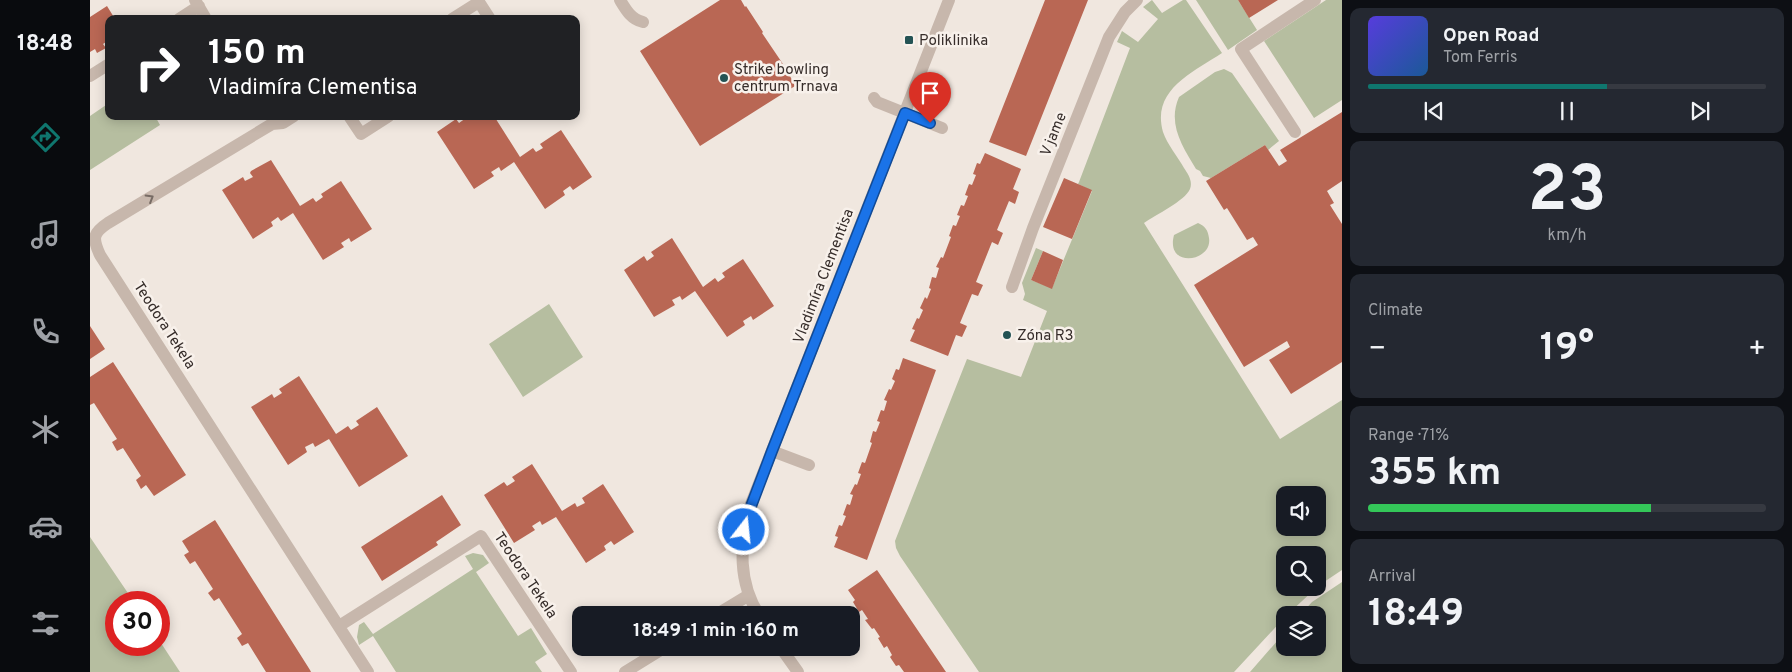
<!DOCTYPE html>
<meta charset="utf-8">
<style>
body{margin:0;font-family:Overpass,sans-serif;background:#242831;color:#f1f3f6;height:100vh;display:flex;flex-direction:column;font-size:19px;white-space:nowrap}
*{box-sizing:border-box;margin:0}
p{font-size:16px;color:#9ea1a6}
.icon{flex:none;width:28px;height:28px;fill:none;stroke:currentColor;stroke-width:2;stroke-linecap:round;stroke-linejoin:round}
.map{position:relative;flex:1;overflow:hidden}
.drawer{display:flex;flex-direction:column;gap:8px;padding:8px;background:#0d0f14;width:450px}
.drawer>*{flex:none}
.hud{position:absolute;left:15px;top:15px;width:475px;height:105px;border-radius:10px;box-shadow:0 2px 12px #0003;background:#202124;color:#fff;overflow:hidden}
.fabs{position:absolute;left:1186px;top:486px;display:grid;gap:10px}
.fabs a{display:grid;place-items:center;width:50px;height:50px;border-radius:10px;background:#171b24;box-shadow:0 2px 12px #0003;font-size:25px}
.speed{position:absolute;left:15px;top:591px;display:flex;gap:10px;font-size:25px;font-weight:700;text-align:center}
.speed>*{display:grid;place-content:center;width:65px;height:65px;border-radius:50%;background:#171b24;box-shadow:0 2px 12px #0003;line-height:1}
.speed .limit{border:8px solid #d22;background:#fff;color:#111}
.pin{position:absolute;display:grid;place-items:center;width:42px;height:42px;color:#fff;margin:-51px -21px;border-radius:50% 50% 50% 0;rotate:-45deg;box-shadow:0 0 5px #0007}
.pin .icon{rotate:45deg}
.me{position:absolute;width:55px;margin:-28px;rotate:16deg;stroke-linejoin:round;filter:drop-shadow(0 0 4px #0008)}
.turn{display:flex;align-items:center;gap:18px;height:105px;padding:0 20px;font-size:22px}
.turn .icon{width:65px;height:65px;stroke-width:2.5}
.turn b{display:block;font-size:35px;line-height:42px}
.big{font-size:38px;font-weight:700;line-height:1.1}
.drawer .widget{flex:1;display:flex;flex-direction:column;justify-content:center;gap:8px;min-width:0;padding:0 18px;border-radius:10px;background:#242831}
.drawer .dial{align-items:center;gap:0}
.dial b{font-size:65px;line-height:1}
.song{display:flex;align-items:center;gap:15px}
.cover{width:60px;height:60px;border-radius:8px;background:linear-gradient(135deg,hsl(250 70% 55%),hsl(210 70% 35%))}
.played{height:5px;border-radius:2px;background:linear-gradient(90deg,#0f766e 60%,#363941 60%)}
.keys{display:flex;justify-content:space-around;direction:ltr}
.heat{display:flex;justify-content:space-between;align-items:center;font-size:28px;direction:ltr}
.charge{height:8px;border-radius:4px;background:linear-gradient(90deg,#34c759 71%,#363941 0)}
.trip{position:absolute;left:482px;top:606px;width:288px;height:50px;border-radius:10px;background:#171b24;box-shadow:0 2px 12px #0003;font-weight:700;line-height:50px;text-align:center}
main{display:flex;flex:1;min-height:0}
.menu{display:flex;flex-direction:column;width:90px;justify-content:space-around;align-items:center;background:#090b0e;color:#9ea1a6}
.menu .icon{width:35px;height:35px}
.menu .selected{color:#0f766e}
.menu b{font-size:22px;color:#f1f3f6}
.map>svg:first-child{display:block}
.green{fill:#b6bea0;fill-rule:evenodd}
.building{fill:#b96754}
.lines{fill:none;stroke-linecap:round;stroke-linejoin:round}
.minor{stroke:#c7b7ac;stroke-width:12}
.oneway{stroke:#776b64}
.route-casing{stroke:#114b97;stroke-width:12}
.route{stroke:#1a73e8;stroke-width:9}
.poi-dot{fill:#245354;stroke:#f8f1eb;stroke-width:2}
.labels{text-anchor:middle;stroke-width:5;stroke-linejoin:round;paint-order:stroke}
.poi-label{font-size:15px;fill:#362d2a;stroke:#f8f1eb;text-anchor:start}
.street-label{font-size:15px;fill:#362d2a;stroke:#f8f1eb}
</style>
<main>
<nav class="menu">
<b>18:48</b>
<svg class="icon selected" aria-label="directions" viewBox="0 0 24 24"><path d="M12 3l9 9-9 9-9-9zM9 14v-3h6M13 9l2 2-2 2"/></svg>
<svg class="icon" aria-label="music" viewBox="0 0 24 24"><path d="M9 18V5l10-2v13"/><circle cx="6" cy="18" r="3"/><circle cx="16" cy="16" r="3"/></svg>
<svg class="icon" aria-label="phone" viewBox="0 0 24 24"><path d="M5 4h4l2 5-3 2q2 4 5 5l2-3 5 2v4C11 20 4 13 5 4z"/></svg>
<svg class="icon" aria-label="climate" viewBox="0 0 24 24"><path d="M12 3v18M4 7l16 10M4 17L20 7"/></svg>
<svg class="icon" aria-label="car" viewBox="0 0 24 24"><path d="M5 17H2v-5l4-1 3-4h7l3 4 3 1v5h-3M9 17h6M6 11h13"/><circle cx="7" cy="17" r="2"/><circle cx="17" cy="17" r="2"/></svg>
<svg class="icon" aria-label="filters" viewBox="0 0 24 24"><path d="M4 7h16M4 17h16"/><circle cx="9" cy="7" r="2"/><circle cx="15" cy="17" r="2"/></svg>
</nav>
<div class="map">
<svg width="1252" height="672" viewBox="0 0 1252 672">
<rect width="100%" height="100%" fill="#f0e7df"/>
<path class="green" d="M1062,0L1072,13L1093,0H1096L1132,53C1103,72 1061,90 1073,132C1077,144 1088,157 1094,168C1098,174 1103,181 1100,189C1095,201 1065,215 1054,223L1190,439L1252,400V570L1228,586V555H1195V588H1226L1197,615H1195V617L1144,672H889L810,556L806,548L805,541L877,359L931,377L957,311L933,300L935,294L932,283L946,248L953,251L941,280L962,288L1002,191L988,184L989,182L1040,48L1027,42L1032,31L1048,42L1068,19L1053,7ZM1195,495H1228V528H1195Z
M1106,0H1148L1167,30L1138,50Z
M1236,0H1252V100L1224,118L1174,41Z
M1134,69L1142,73L1189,141L1178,150L1175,145L1121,178L1113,176L1110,171L1106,169C1093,147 1077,124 1089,97L1125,72Z
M19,103V116H65L70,125L0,170V116Z
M1108,223C1115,226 1118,230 1119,238C1123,262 1075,269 1084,235Z
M459,304L493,357L433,397L399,344Z
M0,537L44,602H26V645H69V640L90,672H0Z
M383,553L393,555L399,563L386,572L428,636L441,628L457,654L445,662L452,672H306L283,636L269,645L267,637L269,625L274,622L283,634L383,569L375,556Z
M1252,582V672H1160L1195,632V648H1228V615H1210L1222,602Z"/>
<path class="building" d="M630,0H651L655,7L656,6L673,32L672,33L697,70L705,86L610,146L550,51Z
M955,0H998L936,156L899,142Z
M1148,0H1188L1159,18Z
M17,6L25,19H19V40L13,44L16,48L7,53L5,49L0,52V17Z
M1252,112V181L1237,191L1244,203L1240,205L1252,224V362L1201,394L1179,360L1200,347L1197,341L1154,367L1104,285L1168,245L1163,237L1157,240L1137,208L1134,210L1116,181L1175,145L1189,166L1197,161L1190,150Z
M375,116H404L430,157L443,148L446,152L453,148L450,144L471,130L502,177L483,190L480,186L473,191L475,195L455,209L424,162L411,171L409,167L401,172L404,176L384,189L347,132L366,119L369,123L376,118Z
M895,153L931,169L923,189L929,192L925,204L919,201L907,230L913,233L908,245L902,242L886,282L893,285L888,296L882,294L870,323L877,326L872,337L866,335L858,356L820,341L825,330L822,329L827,318L829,319L833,310L830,308L835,297L837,299L841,289L839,288L842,277L846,278L849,268L846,267L851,257L853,258L861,237L859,236L863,225L866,226L870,216L867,215L871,205L874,206L878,196L875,195L879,184L882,185L886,175L883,174L887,163L890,164Z
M181,160L210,206L223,198L226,202L233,197L231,194L251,181L282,229L261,242L259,238L251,243L254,247L233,260L203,213L191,221L188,217L181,222L183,226L163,239L132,190L153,177L155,181L163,177L160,173L161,171Z
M974,178L1002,190L982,239L953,227Z
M582,238L613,287L625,278L628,282L635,277L632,273L653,259L684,306L663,320L661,316L653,321L655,325L637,337L605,291L592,300L590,296L582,300L585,305L564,317L534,270L554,256L557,261L564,256L561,252Z
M953,251L973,260L962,289L941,280Z
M0,326L15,349L0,359Z
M813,358L846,370L777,560L744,547L748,537L745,536L749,525L752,526L756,516L753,515L757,504L760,505L763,495L760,494L765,484L767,485L771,474L768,473L772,462L775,463L782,443L780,442L783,431L786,432L790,422L787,421L791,410L794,411L797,401L794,400L799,389L801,390L805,381L802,379L806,369L809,370Z
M23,362L96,475L64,496L56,485L51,489L46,480L51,476L33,448L27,451L22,442L27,439L4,403L0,405V377Z
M209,376L246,434L258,426L261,430L269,425L266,421L287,407L318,456L269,487L239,439L225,447L223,443L215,447L217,452L198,465L161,407L182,394L184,398L192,393L189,389Z
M442,464L472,511L485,503L487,507L495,503L492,498L513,484L544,532L524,545L521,541L514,546L516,550L496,563L466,517L452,525L450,521L442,526L445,530L424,543L394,495L414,482L417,486L425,481L422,477Z
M352,495L371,525L346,542L348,545L292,581L271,547Z
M125,520L220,670L221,672H176L158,643L152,646L147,638L152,634L129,598L124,601L118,593L123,589L105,561L100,564L94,555L99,552L92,541Z
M787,570L856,672H814L809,665L806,666L800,657L802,655L797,646L794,648L788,638L790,637L784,628L782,629L775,620L778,619L772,610L769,612L763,602L765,600L758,590Z"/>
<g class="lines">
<path class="minor" d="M105,0L116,19
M530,0C536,10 541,19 553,22
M89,19L109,6
M362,19L389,2L400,19
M0,76L19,64
M784,98L787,102L852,128
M204,116L193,123L182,124L18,223C3,233 2,238 10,255L278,672
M259,116L271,134L299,116
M1205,132L1151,49L1225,0
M922,287L943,228L1019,37L1035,12L1047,0
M682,451L719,465
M626,615L659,595
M669,615C648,582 650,546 659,509L859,0
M249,626L391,536L481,672
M691,648L708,672
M535,672L574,648"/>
</g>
<defs><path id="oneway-chevron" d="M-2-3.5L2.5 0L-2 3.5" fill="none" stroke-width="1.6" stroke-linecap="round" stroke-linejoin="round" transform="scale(1.25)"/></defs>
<use class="oneway" href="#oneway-chevron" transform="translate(60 198) rotate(-31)"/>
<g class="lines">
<g class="route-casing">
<path id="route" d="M654,530L660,509L682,451L815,113L840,123"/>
</g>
<use href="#route" class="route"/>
</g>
<g class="poi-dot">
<rect x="814" y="35" width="10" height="10" rx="2.5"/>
<circle cx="634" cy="78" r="5"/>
<circle cx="917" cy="335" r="5"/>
</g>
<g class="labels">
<g class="poi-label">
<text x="829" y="45">Poliklinika</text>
<text x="644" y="74">Strike bowling<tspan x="644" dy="17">centrum Trnava</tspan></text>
<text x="927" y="340">Zóna R3</text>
</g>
<g class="street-label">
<text transform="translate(963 134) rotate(-68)" y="5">V jame</text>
<text transform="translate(733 276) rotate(-69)" y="5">Vladimíra Clementisa</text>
<text transform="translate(75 325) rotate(57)" y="5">Teodora Tekela</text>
<text transform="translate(436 575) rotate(56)" y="5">Teodora Tekela</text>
</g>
</g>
</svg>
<div class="fabs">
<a><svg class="icon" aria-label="sound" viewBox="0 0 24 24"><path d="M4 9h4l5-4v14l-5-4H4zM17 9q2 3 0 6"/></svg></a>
<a><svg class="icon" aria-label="search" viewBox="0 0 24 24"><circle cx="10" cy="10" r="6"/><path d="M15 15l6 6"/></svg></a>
<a><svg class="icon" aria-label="layers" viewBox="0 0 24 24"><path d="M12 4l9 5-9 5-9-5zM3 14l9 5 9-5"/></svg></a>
</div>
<div class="speed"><div class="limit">30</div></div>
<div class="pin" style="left:840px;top:123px;background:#d93025"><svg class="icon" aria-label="arrive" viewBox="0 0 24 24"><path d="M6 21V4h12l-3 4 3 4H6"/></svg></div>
<svg class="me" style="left:654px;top:530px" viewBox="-20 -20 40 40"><circle r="17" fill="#1a73e8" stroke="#fff" stroke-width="3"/><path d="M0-11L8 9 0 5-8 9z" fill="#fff"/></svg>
<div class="trip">18:49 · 1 min · 160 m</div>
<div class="hud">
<div class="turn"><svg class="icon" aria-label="right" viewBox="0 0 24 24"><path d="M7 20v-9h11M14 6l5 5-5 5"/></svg><div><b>150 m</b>Vladimíra Clementisa</div></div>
</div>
</div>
<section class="drawer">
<div class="widget">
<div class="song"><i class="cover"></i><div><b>Open Road</b><p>Tom Ferris</p></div></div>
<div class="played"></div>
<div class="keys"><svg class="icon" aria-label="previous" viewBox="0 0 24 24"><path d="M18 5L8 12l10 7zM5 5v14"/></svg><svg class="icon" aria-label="pause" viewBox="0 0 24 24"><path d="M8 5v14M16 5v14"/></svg><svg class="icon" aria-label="next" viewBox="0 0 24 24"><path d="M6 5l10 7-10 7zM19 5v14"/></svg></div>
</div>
<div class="widget dial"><b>23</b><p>km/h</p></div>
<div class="widget"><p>Climate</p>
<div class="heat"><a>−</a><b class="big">19°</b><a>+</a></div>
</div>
<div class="widget"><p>Range · 71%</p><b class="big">355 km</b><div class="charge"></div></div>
<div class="widget"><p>Arrival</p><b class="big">18:49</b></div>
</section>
</main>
